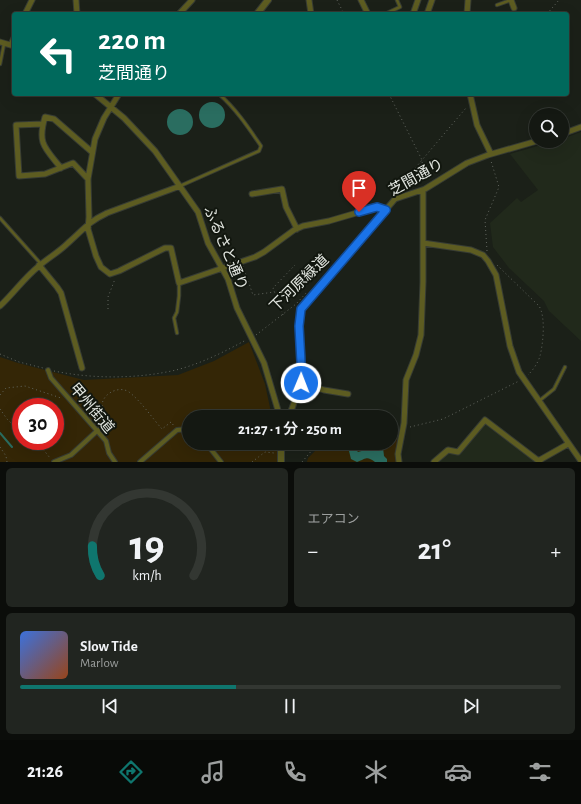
<!DOCTYPE html>
<html lang="ja">
<meta charset="utf-8">
<style>
body{margin:0;font-family:"Alegreya Sans","Noto Sans JP",sans-serif;background:#212520;color:#f1f3f6;height:100vh;display:flex;flex-direction:column;font-size:15px;white-space:nowrap}
*{box-sizing:border-box;margin:0}
p{font-size:13px;color:#9da09f}
.icon{flex:none;width:22px;height:22px;fill:none;stroke:currentColor;stroke-width:2;stroke-linecap:round;stroke-linejoin:round}
.map{position:relative;height:462px;overflow:hidden}
.drawer{display:flex;flex-direction:column;gap:6px;padding:6px;background:#0b0d0a;flex:1}
.drawer>*{flex:none}
.guide{position:absolute;left:12px;top:12px;width:557px;height:84px;border-radius:4px;box-shadow:0 4px 16px #0002,0 0 0 1px #333732;background:#00695c;color:#fff;overflow:hidden}
.buttons{position:absolute;left:529px;top:108px;display:grid;gap:8px}
.buttons a{display:grid;place-items:center;width:40px;height:40px;border-radius:50%;background:#141812;box-shadow:0 4px 16px #0002,0 0 0 1px #333732;font-size:20px}
.speed{position:absolute;left:12px;top:398px;display:flex;gap:8px;font-size:20px;font-weight:700;text-align:center}
.speed>*{display:grid;place-content:center;width:52px;height:52px;border-radius:50%;background:#141812;box-shadow:0 4px 16px #0002,0 0 0 1px #333732;line-height:1}
.speed .limit{border:6px solid #d22;background:#fff;color:#111}
.pin{position:absolute;display:grid;place-items:center;width:34px;height:34px;color:#fff;margin:-41px -17px;border-radius:50% 50% 50% 0;rotate:-45deg;box-shadow:0 0 4px #0007}
.pin .icon{rotate:45deg}
.me{position:absolute;width:44px;margin:-22px;rotate:1deg;stroke-linejoin:round;filter:drop-shadow(0 0 3px #0008)}
.turn{display:flex;align-items:center;gap:14px;height:84px;padding:0 20px;font-size:18px}
.turn .icon{width:52px;height:52px;stroke-width:2.5}
.turn b{display:block;font-size:28px;line-height:34px}
.big{font-size:30px;font-weight:600;line-height:1.1}
.drawer .widget{flex:1;display:flex;flex-direction:column;justify-content:center;gap:6px;min-width:0;padding:0 14px;border-radius:6px;background:#212520}
.drawer .dial{align-items:center;gap:0}
.dial svg{height:104px;overflow:visible;fill:none;stroke:#333732;stroke-width:7;stroke-linecap:round;text-anchor:middle}
.dial text{fill:#f1f3f6;stroke:none}
.song{display:flex;align-items:center;gap:12px}
.cover{width:48px;height:48px;border-radius:6px;background:linear-gradient(135deg,hsl(220 70% 55%),hsl(20 70% 35%))}
.played{height:4px;border-radius:2px;background:linear-gradient(90deg,#0f766e 40%,#333732 40%)}
.keys{display:flex;justify-content:space-around;direction:ltr}
.heat{display:flex;justify-content:space-between;align-items:center;font-size:22px;direction:ltr}
.drawer .tiles{flex:1;display:grid;gap:6px;grid-template-columns:1fr 1fr}
.widget:last-child{grid-column:span 2}
.trip{position:absolute;left:182px;top:410px;width:216px;height:40px;border-radius:20px;background:#141812;box-shadow:0 4px 16px #0002,0 0 0 1px #333732;font-weight:600;line-height:40px;text-align:center}
.tab-bar{display:flex;height:64px;justify-content:space-around;align-items:center;background:#080a07;color:#9da09f}
.tab-bar .icon{width:28px;height:28px}
.tab-bar .selected{color:#0f766e}
.tab-bar b{font-size:18px;color:#f1f3f6}
.map>svg:first-child{display:block}
.built{fill:#21291b}
.green{fill:#342606;fill-rule:evenodd}
.water{fill:#2a6d60}
.lines{fill:none;stroke-linecap:round;stroke-linejoin:round}
.stream{stroke:#2a6d60;stroke-width:2}
.service-casing{stroke:#373c34;stroke-width:4.5}
.pedestrian-casing{stroke:#373c34;stroke-width:6}
.minor-casing{stroke:#373c34;stroke-width:7}
.tertiary-casing{stroke:#373c34;stroke-width:8}
.path{stroke:#62665f;stroke-width:1;stroke-dasharray:1 3;stroke-linecap:butt}
.service{stroke:#5d5c21;stroke-width:2.5}
.pedestrian{stroke:#5d5c21;stroke-width:4}
.minor{stroke:#5d5c21;stroke-width:5}
.tertiary{stroke:#5d5c21;stroke-width:6}
.route-casing{stroke:#114b97;stroke-width:10}
.route{stroke:#1a73e8;stroke-width:7}
.labels{text-anchor:middle;stroke-width:4;stroke-linejoin:round;paint-order:stroke}
.street-label{font-size:15px;fill:#e3e7e1;stroke:#12170f}
</style>
<div class="map">
<svg width="581" height="462" viewBox="0 0 581 462">
<rect width="100%" height="100%" fill="#1b2018"/>
<path class="built" d="M581,132V341L549,311L544,301L509,268L493,247L490,223L517,198L521,202L538,190L510,154L555,141H562V139Z
M485,424L535,462H438L449,453L459,454Z"/>
<path class="green" d="M249,342L265,384L272,417H189V443H278L279,462H0V357L18,363L84,380L178,375L214,361ZM21,407H55V441H21Z
M391,434H393L398,438L396,462H307L308,458L323,443H391Z"/>
<path class="water" d="M199 115a13 13 0 1 1 26 0a13 13 0 1 1-26 0Z
M167 122a13 13 0 1 1 26 0a13 13 0 1 1-26 0Z
M345,444L352,445L358,452L365,450L367,445C381,443 383,443 384,456L387,459V462H375C367,456 367,458 357,462L351,459L349,451H345L344,448Z"/>
<g class="lines">
<path class="stream" d="M0,433L12,447"/>
<g class="service-casing">
<path id="service" d="M497,5L511,0
M385,14L400,7L397,0
M0,64L4,44
M180,186L259,151L261,146C248,127 236,109 219,94
M0,218L41,264
M177,333L174,318L177,312L179,296V283
M539,401L554,389L565,367"/>
</g>
<g class="pedestrian-casing">
<path id="pedestrian" d="M48,370L51,378L106,441L109,453L115,462
M206,443L221,462
M54,462L71,455L98,430
M140,462L177,430L189,429"/>
</g>
<g class="minor-casing">
<path id="minor" d="M76,0L77,14
M309,0L311,14
M361,0L368,14
M511,0L514,8
M25,14L32,0
M179,14L192,0
M413,14L418,0
M427,14L432,0
M467,14L468,0
M0,42L14,46
M11,45L14,38
M95,94L124,118L155,151L198,212L208,243L228,279L237,308L264,363L280,417
M119,94L104,118L95,139L88,179L89,217L88,229L96,256L101,267L110,274L119,271L165,248H171L179,283L255,257L264,252L294,230L303,226L329,221L377,207L386,210
M470,94L477,125L491,154
M43,124L16,125L19,176L45,174L73,163L88,179
M562,134L581,127
M61,168C45,148 37,144 45,117L54,119L92,152
M252,194L282,189L286,207L297,229
M423,243L471,250L483,255L488,261L496,275L510,346L519,372L581,461
M39,265L57,287L61,293L82,368
M0,306C14,293 24,278 39,266C48,258 59,252 68,243C83,230 88,222 107,213L180,186
M301,383L324,390L348,394
M289,417L302,380L299,326L301,309L395,199L425,189L467,163L488,155L537,141
M538,461L568,444
M399,462L398,454L404,423L406,380L416,355L421,335L423,282V190
M434,462L448,450L458,452L485,420L540,462"/>
</g>
<g class="tertiary-casing">
<path id="tertiary" d="M257,14L268,0
M281,462V443"/>
</g>
<path class="path" d="M337,0L344,14
M547,14L559,0
M389,94L422,160L424,182
M395,192L466,108
M487,251L485,220L499,187L491,161
M497,265L539,306C546,317 543,344 540,356C538,363 533,370 528,375
M243,266L253,295L274,292
M108,309V297L115,279
M283,315L273,288L295,265
M256,335L296,304L307,292
M0,354L19,362L43,368
M54,371C93,379 137,379 176,370C200,364 224,352 246,340
M0,395L6,388L25,386L61,398
M0,409L7,419L21,433
M410,427L443,419L519,381
M105,432H107L111,429C107,422 102,415 102,407C101,394 119,385 129,392C140,400 153,419 162,429L171,422L174,426
M391,432L397,430
M35,441L39,444L50,458
M0,447L6,456L7,462
M252,462L265,452L274,453
M302,462L318,443"/>
<use href="#service" class="service"/>
<use href="#pedestrian" class="pedestrian"/>
<use href="#minor" class="minor"/>
<use href="#tertiary" class="tertiary"/>
</g>
<g class="lines">
<g class="route-casing">
<path id="route" d="M301,383L302,380L299,326L301,309L386,210L377,207L359,212"/>
</g>
<use href="#route" class="route"/>
</g>
<g class="labels">
<g class="street-label">
<text transform="translate(416 177) rotate(-29)" y="5">芝間通り</text>
<text transform="translate(226 248) rotate(67)" y="5">ふるさと通り</text>
<text transform="translate(299 283) rotate(-44)" y="5">下河原緑道</text>
<text transform="translate(92 408) rotate(50)" y="5">甲州街道</text>
</g>
</g>
</svg>
<div class="buttons">
<a><svg class="icon" aria-label="search" viewBox="0 0 24 24"><circle cx="10" cy="10" r="6"/><path d="M15 15l6 6"/></svg></a>
</div>
<div class="speed"><div class="limit">30</div></div>
<div class="pin" style="left:359px;top:212px;background:#d93025"><svg class="icon" aria-label="arrive" viewBox="0 0 24 24"><path d="M6 21V4h12l-3 4 3 4H6"/></svg></div>
<svg class="me" style="left:301px;top:383px" viewBox="-20 -20 40 40"><circle r="17" fill="#1a73e8" stroke="#fff" stroke-width="3"/><path d="M0-11L8 9 0 5-8 9z" fill="#fff"/></svg>
<div class="trip">21:27 · 1 分 · 250 m</div>
<div class="guide">
<div class="turn"><svg class="icon" aria-label="left" viewBox="0 0 24 24"><path d="M17 20v-9H6M10 6l-5 5 5 5"/></svg><div><b>220 m</b>芝間通り</div></div>
</div>
</div>
<section class="drawer">
<div class="tiles">
<div class="widget dial"><svg viewBox="0 0 100 80">
<path d="M14 69A42 42 0 1 1 86 69"/>
<path d="M14 69A42 42 0 0 1 8 46" stroke="#0f766e"/>
<text x="50" y="56" font-size="32" font-weight="700">19</text>
<text x="50" y="72" font-size="11">km/h</text>
</svg></div>
<div class="widget"><p>エアコン</p>
<div class="heat"><a>−</a><b class="big">21°</b><a>+</a></div>
</div>
<div class="widget">
<div class="song"><i class="cover"></i><div><b>Slow Tide</b><p>Marlow</p></div></div>
<div class="played"></div>
<div class="keys"><svg class="icon" aria-label="previous" viewBox="0 0 24 24"><path d="M18 5L8 12l10 7zM5 5v14"/></svg><svg class="icon" aria-label="pause" viewBox="0 0 24 24"><path d="M8 5v14M16 5v14"/></svg><svg class="icon" aria-label="next" viewBox="0 0 24 24"><path d="M6 5l10 7-10 7zM19 5v14"/></svg></div>
</div>
</div>
</section>
<nav class="tab-bar">
<b>21:26</b>
<svg class="icon selected" aria-label="directions" viewBox="0 0 24 24"><path d="M12 3l9 9-9 9-9-9zM9 14v-3h6M13 9l2 2-2 2"/></svg>
<svg class="icon" aria-label="music" viewBox="0 0 24 24"><path d="M9 18V5l10-2v13"/><circle cx="6" cy="18" r="3"/><circle cx="16" cy="16" r="3"/></svg>
<svg class="icon" aria-label="phone" viewBox="0 0 24 24"><path d="M5 4h4l2 5-3 2q2 4 5 5l2-3 5 2v4C11 20 4 13 5 4z"/></svg>
<svg class="icon" aria-label="climate" viewBox="0 0 24 24"><path d="M12 3v18M4 7l16 10M4 17L20 7"/></svg>
<svg class="icon" aria-label="car" viewBox="0 0 24 24"><path d="M5 17H2v-5l4-1 3-4h7l3 4 3 1v5h-3M9 17h6M6 11h13"/><circle cx="7" cy="17" r="2"/><circle cx="17" cy="17" r="2"/></svg>
<svg class="icon" aria-label="filters" viewBox="0 0 24 24"><path d="M4 7h16M4 17h16"/><circle cx="9" cy="7" r="2"/><circle cx="15" cy="17" r="2"/></svg>
</nav>
